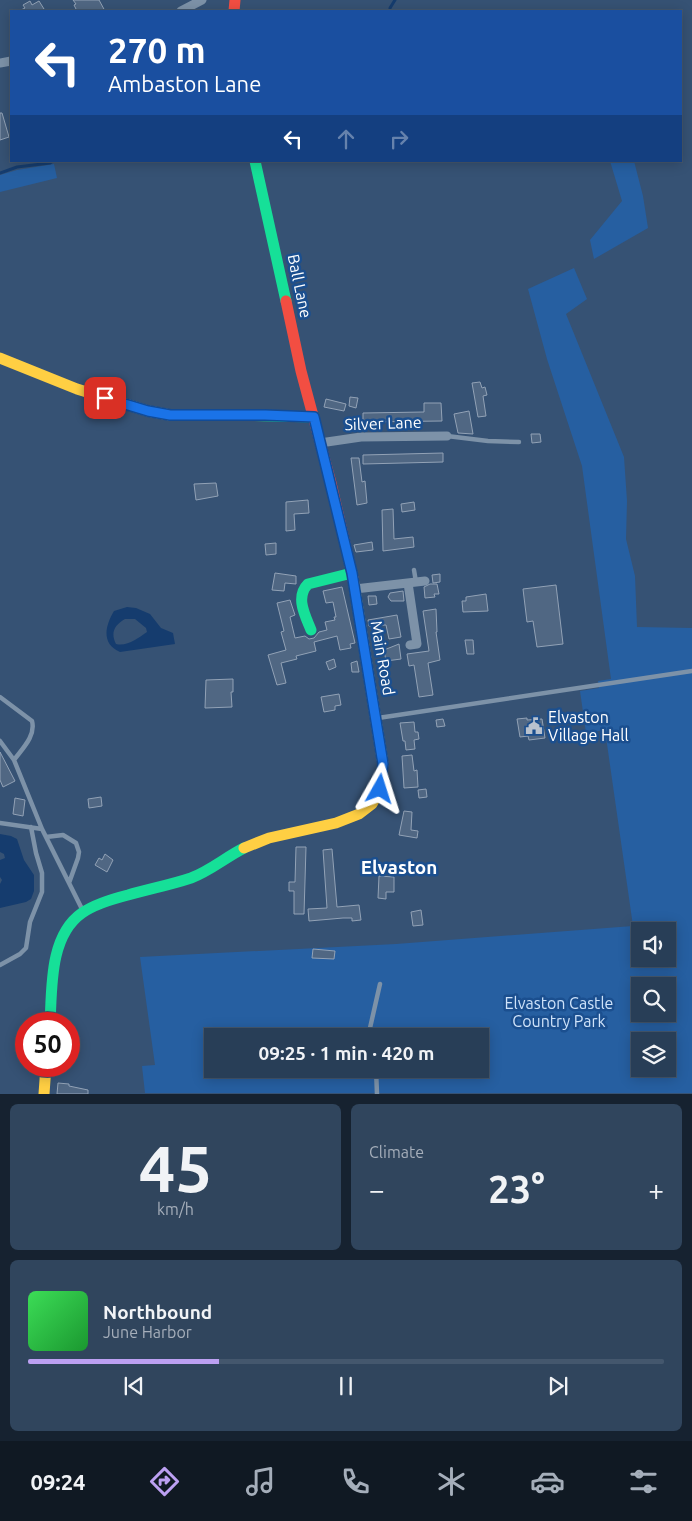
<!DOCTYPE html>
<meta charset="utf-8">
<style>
body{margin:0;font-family:Ubuntu,sans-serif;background:#30455d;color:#f1f3f6;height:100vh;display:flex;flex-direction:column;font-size:19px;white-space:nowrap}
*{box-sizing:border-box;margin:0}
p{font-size:16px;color:#a5aeba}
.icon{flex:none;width:28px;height:28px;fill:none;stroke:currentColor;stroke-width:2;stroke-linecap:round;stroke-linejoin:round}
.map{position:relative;height:1094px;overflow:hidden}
.side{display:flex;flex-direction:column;gap:10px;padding:10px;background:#162230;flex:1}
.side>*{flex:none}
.banner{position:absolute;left:10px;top:10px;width:672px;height:152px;border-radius:0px;box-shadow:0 2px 12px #0003,0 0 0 1px #44576d;background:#1a4fa0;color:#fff;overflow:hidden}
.tools{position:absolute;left:631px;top:922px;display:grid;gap:10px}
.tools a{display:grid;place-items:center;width:45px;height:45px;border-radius:0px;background:#283e57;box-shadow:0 2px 12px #0003,0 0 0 1px #44576d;font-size:25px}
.speed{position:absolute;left:15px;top:1012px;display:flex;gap:10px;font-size:25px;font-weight:700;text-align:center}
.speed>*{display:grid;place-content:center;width:65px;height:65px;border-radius:50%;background:#283e57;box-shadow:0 2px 12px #0003,0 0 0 1px #44576d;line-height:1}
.speed .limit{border:8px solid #d22;background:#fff;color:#111}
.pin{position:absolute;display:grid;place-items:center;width:42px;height:42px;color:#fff;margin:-21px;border-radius:10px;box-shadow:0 2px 8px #0006}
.me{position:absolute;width:55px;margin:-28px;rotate:6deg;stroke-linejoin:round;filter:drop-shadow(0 0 4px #0008)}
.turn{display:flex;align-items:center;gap:18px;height:105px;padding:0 15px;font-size:22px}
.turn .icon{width:65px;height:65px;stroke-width:2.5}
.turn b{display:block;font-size:35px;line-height:42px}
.lanes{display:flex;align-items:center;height:48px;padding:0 15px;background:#0003;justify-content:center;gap:25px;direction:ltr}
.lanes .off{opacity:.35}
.big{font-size:38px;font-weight:600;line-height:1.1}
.side .tile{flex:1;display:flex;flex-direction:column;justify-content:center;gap:8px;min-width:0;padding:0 18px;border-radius:8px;background:#30455d}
.side .dial{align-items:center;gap:0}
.dial b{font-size:65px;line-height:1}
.song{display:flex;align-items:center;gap:15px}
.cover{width:60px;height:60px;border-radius:8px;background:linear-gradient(135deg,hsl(130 70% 55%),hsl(130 70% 35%))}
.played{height:5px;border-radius:2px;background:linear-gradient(90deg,#bca0f2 30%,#44576d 30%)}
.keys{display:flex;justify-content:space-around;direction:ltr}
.heat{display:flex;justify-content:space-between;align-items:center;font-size:28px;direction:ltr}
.side .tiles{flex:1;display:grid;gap:10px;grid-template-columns:1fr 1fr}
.tile:last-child{grid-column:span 2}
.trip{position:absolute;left:204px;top:1028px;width:285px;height:50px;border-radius:0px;background:#283e57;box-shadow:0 2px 12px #0003,0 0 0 1px #44576d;font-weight:600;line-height:50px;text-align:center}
.dock{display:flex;height:80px;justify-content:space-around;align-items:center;background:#101923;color:#a5aeba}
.dock .icon{width:35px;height:35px}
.dock .on{color:#bca0f2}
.dock b{font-size:22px;color:#f1f3f6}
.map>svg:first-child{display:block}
.green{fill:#265fa1;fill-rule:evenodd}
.water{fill:#153c6e;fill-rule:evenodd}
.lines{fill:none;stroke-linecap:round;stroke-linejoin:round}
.stream{stroke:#153c6e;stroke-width:3}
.building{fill:#506783;stroke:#92a2b6}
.lane{stroke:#7d92a8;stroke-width:4.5}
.street{stroke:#7d92a8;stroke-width:9}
.fast{stroke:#16e098;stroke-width:11}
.slow{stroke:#ffcf43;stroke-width:11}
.jam{stroke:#f24e42;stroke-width:11}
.route-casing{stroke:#114b97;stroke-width:12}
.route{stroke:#1a73e8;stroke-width:9}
.labels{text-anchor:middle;stroke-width:5;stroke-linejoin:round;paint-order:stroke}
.street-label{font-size:16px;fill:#fff;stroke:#1b4f8f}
.poi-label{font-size:16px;fill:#fff;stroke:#1b4f8f;text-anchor:start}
.park-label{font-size:16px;fill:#cfe3fa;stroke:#1b4f8f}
.quarter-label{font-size:19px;font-weight:bold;fill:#fff;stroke:#1b4f8f}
</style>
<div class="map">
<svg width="692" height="1094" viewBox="0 0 692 1094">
<rect width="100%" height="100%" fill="#365274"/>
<path class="green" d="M610,161H634L643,196L648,228L594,259L590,240L622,201Z
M54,164L57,178L0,192V175L17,170Z
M574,268L587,299L566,314L624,457L627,501L626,539L635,576L637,627L692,628V1093H145L142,1066L155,1065L140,957L396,944L633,926L605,730L586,733L580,691L599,688L598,681L611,679L582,466L547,359L528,289ZM640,931H668V959H640ZM640,986H668V1014H640ZM212,1036H480V1069H212ZM640,1041H668V1069H640Z"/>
<path class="water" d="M127,607L136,608L150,614L161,628L173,633L175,644L120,652C101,644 105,626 114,611ZM125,619H135L146,628L147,632C138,638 127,647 116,644C110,632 115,625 125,619Z
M0,834L11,836L17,839L24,860L34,875V891L31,899L26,902L0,908V884L2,880L0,877V860L5,858L4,854L0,852Z"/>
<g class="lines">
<path class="stream" d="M390,11V8L395,0
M0,173L17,167L50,163L53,161"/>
</g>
<path class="building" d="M73,0H99L105,11H77L74,5L76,4Z
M30,1L32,5L39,1L44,9L39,11H19L25,8L23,5Z
M0,113H2L9,137L0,140Z
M480,382L482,388L485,387L487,395L483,396L486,416L478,417L472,383Z
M350,397L358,398L356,408L349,406Z
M326,399L346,404L344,411L324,407Z
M424,403H441L442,421L363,422V413L424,412Z
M469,411L473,434L458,433L454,414Z
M531,434H540L541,442L532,443Z
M443,453V462L363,464V455Z
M351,458H359L362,482L365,481L367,503L357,505Z
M216,483L218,496L196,500L194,484Z
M308,500L309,513L294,514L295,530L286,531V502Z
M414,502L415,510L402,512L401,504Z
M393,509L394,539L413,537L414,547L383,551L382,510Z
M372,542L373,550L356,552L354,545Z
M276,543V554L266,555L265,544Z
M275,573L296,576V584L285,583L284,591L272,590Z
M440,574V582L433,583L432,575Z
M430,584H437L439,594H434L435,597L425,598L424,587Z
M556,585L563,644L537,647L533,621L527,622L523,589Z
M342,587L355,643L350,644L351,648L340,650L337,636L314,642L316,651L296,656L297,659L281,663L286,683L277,685L268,655L286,650L281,632L284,631L277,603L290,600L295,615L290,617L295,638L305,636L309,639L314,638L319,632L327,630L325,622L335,620L334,617H336L333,602L326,603L323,591Z
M403,591L404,601H391L388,597L390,593Z
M486,594L488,611L463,612L462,601H466V597Z
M368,596H376L377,604L369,605Z
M436,609L437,632H436L440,660L428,663L433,695L419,697L414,665L409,666L407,654L429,651L423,611Z
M397,615L401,637L389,639L386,625L369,626L368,620Z
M465,640H473L474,654H467Z
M399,644L401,659L386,661L384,650Z
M334,659L336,667L329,670L326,662Z
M357,661L359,672H352L351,663Z
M233,679V692H231L232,707L205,708L206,680Z
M339,694L341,705L335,706V710L324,712L321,697Z
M527,718V720L542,719L545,738L529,740L528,736L520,737L517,719Z
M443,719L445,726L437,727L436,720Z
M414,722L415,732H418L419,739L414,740L415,749L406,750L405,741H403L400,723Z
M0,752L15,781L3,787L0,780Z
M412,755L414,771L417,770L418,787L404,788L402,756Z
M426,789L427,797L419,798L418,790Z
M101,797L102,806L89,808L88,799Z
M15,798L25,800L23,816L13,814Z
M404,811L412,812L411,830L418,831L417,838L399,835Z
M296,847H306L304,914H294V891H289V882H295Z
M332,849L337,907L359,905L361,920L352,921V918H343L309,921L308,909L327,908L323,850Z
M105,854L113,860L107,872L95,865L99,858L102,860Z
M379,876L394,877V892H386V899L378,898Z
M421,910L423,925L413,926L411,912Z
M313,949L335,951L334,959L312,958Z
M58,1083L69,1084V1086L88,1090V1094H57Z"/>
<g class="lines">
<path class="lane" d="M447,436L488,441L519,442
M414,570L416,582
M0,697L32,721C36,736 22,749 14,760
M378,718L692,671
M0,741L14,760L42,829
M0,823L42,829L83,911
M46,837L63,835L76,843L79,852L78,858L69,883
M0,965L20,954L26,948L30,922L42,892V873L36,853L31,827
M372,1036L370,1028L380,984
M376,1069L377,1094"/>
<path class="street" d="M181,11L202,0
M0,63L11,61
M320,443L361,437L447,436
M408,583L417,644L410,645
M355,589L425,581"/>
<path class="fast" d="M255,161L286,301
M237,415L314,417
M311,630C305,615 295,597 308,584L352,573
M50,1024C52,989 49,936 82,913C95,904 112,899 128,895C149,889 170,885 191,878C210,871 226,857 244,848"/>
<path class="slow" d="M0,358L77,389L148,411L170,415H237
M244,848L269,838L336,823L359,814L372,804L378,794L383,764L353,578
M44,1094L46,1066"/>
<path class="jam" d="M234,11L235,0
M286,301L301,371L331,483L353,578"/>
</g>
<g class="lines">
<g class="route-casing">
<path id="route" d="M105,398L148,411L170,415H265L314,417L352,573L383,764L380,789"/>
</g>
<use href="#route" class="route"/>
</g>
<defs>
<g id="civic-bare" transform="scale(1.35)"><path d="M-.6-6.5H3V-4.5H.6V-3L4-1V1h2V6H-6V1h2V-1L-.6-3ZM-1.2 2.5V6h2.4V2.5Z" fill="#b9c2ce" stroke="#1b4f8f" stroke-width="2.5" paint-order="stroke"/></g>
</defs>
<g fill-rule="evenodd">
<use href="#civic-bare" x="534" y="726"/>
</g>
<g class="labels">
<g class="street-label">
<text transform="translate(300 286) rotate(78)" y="6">Ball Lane</text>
<text transform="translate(383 423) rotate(-2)" y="6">Silver Lane</text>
<text transform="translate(383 658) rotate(80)" y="6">Main Road</text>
</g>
<g class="poi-label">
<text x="548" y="723">Elvaston<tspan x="548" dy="18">Village Hall</tspan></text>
</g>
<g class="park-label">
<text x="559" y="1009">Elvaston Castle<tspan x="559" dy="18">Country Park</tspan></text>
</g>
<g class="quarter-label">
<text x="399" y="874">Elvaston</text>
</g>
</g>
</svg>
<div class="tools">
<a><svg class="icon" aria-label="sound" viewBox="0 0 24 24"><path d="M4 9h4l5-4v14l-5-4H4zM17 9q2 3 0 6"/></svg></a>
<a><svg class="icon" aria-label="search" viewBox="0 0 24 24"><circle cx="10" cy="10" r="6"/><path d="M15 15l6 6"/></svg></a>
<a><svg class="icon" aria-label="layers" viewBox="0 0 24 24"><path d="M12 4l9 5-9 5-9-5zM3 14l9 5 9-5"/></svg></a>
</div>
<div class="speed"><div class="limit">50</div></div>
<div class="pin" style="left:105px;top:398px;background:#d93025"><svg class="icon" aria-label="arrive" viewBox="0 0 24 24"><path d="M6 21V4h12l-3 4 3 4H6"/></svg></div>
<svg class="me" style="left:380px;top:789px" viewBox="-20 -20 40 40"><path d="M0-17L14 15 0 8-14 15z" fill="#1a73e8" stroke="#fff" stroke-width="4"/></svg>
<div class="trip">09:25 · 1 min · 420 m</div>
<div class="banner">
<div class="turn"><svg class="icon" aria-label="left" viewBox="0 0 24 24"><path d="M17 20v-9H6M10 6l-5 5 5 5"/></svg><div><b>270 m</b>Ambaston Lane</div></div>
<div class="lanes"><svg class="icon" aria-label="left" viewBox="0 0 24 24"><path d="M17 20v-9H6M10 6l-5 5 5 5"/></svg><svg class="icon off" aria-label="ahead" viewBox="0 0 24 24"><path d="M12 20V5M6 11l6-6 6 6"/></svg><svg class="icon off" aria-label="right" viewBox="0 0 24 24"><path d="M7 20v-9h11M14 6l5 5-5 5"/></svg></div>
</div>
</div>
<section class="side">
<div class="tiles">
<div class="tile dial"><b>45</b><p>km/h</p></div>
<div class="tile"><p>Climate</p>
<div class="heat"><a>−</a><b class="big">23°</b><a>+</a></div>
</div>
<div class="tile">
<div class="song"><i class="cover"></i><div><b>Northbound</b><p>June Harbor</p></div></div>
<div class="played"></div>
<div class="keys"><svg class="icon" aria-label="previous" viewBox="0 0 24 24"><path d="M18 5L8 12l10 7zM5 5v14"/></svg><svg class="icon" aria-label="pause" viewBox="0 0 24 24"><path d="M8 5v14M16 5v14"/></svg><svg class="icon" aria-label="next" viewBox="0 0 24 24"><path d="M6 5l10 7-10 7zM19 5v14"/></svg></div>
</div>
</div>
</section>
<nav class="dock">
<b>09:24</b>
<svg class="icon on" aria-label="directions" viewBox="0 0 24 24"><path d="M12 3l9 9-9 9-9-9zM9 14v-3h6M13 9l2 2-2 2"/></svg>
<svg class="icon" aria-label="music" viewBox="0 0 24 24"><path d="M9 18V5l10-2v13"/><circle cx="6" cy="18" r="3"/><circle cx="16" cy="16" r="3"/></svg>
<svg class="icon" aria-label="phone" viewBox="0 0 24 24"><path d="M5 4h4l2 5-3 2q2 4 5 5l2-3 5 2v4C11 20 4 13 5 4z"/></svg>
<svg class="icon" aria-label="climate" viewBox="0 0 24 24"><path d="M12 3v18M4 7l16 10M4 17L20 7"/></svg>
<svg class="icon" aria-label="car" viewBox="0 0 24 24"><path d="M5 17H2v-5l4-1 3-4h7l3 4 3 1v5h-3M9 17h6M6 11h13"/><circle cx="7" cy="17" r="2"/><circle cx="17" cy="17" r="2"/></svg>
<svg class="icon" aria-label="filters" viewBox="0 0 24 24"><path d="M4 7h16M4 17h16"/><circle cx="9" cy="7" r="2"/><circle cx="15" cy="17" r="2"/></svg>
</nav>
